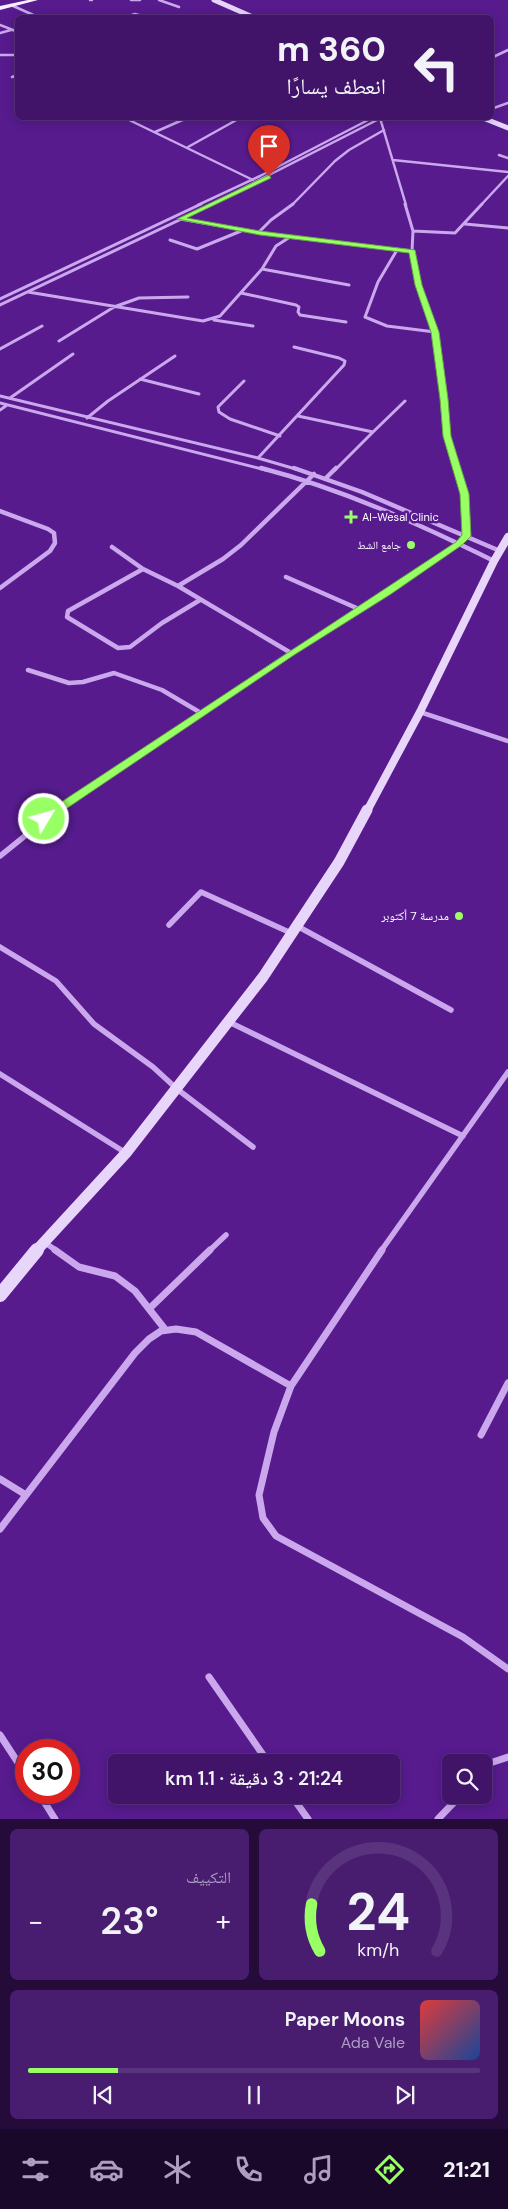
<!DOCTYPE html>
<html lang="ar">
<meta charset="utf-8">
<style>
body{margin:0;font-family:"DM Sans","Noto Naskh Arabic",sans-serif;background:#481d70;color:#f1f3f6;direction:rtl;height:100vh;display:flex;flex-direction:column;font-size:19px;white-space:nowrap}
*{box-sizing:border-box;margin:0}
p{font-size:16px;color:#ae9ec1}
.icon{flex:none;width:28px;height:28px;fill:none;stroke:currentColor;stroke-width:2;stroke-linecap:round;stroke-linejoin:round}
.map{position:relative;height:1819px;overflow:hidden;direction:ltr}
.sheet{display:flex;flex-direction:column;gap:10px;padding:10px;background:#240b3a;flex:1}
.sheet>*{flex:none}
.hud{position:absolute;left:15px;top:15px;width:479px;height:105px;border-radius:8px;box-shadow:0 2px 12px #0003,0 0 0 1px #5a337e;direction:rtl;background:#41146a;color:#f1f3f6;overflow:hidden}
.controls{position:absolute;left:442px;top:1754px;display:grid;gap:10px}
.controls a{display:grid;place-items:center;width:50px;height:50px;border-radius:8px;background:#41146a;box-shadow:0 2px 12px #0003,0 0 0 1px #5a337e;font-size:25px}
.speed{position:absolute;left:15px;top:1739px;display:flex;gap:10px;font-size:25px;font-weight:700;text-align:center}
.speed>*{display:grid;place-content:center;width:65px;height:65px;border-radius:50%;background:#41146a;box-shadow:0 2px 12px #0003,0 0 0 1px #5a337e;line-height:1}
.speed .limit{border:8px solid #d22;background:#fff;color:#111}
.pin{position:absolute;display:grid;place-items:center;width:42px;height:42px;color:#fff;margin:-51px -21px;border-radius:50% 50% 50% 0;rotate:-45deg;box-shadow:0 0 5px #0007}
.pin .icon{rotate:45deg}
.me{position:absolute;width:55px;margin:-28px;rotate:53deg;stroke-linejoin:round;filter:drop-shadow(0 0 4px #0008)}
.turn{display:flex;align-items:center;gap:18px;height:105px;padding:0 25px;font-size:22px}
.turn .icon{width:65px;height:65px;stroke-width:2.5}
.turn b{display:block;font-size:35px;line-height:42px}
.big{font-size:38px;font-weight:600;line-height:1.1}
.sheet .card{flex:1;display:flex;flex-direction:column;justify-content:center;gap:8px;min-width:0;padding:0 18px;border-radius:8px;background:#481d70}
.sheet .dial{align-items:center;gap:0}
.dial svg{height:130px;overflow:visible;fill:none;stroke:#5a337e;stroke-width:7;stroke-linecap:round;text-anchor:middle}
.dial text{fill:#f1f3f6;stroke:none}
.song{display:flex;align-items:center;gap:15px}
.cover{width:60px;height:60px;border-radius:8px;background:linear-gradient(135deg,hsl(0 70% 55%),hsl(220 70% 35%))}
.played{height:5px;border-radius:2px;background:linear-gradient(90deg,#98ff64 20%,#5a337e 20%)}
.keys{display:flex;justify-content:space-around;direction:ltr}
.heat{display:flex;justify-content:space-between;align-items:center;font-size:28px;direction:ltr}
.sheet .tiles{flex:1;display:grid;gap:10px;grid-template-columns:1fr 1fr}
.card:last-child{grid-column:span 2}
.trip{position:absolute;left:108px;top:1754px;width:292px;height:50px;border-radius:8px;background:#41146a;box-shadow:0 2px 12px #0003,0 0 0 1px #5a337e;font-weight:600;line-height:50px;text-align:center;direction:rtl}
.tab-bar{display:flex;height:80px;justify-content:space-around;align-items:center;background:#1a082a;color:#ae9ec1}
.tab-bar .icon{width:35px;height:35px}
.tab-bar .active{color:#98ff64}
.tab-bar b{font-size:22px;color:#f1f3f6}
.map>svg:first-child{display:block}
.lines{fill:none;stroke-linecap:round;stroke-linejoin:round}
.street-far4{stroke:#cba8ee;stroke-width:2.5}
.street-far3{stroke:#cba8ee;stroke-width:3}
.street-far2{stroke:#cba8ee;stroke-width:4.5}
.street-far1{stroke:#cba8ee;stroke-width:5.5}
.street{stroke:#cba8ee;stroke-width:7}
.secondary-far3{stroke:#e8d5fa;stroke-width:5}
.secondary-far2{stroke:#e8d5fa;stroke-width:8}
.secondary-far1{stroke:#e8d5fa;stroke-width:11}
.secondary{stroke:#e8d5fa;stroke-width:14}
.primary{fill:#f8eeff;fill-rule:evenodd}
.route{fill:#98ff64;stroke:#63a641}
.poi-dot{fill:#98ff64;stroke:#571b8e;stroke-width:2}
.labels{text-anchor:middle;stroke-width:5;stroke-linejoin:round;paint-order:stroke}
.far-poi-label{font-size:11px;fill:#fff;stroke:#571b8e;text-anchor:start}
.poi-label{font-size:12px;fill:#fff;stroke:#571b8e;text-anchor:end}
</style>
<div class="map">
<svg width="508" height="1819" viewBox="0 0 508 1819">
<rect width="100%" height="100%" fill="#571b8e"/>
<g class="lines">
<path class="street-far4" d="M90,0H92
M131,0H140
M159,0L179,7
M11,5L40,18
M123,18L135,14L149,18
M0,25L18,32
M0,33L11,30
M0,55H18
M491,58L508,50
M12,77L18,75
M491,109L508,103
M125,118L253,180
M380,118L406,205
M155,132L187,118
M188,147L240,118
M499,155L508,158
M393,160L508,172
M198,205L260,176L372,118
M210,205L381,118
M292,205L335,161L349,150L384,130
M481,205L508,176"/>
<path class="street-far3" d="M405,204L413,231L412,251L419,285L435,332L447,436L457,470
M180,219L260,233L412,251
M465,224L508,228
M413,231L455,233L482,204
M258,233L271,220L293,204
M170,240L197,249L241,231
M397,250L378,282L365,317L387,326L435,332
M262,269L349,285
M28,292L203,321L220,316L262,269L276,246L290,237
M241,293L296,305L299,307L298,312L300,315L346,322
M0,299L201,204
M0,305L213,204
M214,320L253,326
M59,341L114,307L139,298L188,297
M0,349L42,326
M140,379L199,394
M244,381L218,407L219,412L230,419L280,436
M0,396L258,458L299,470
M10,398L73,354
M0,403L266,470
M0,410L7,405
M298,416L373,432L335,470
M87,418L108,401L175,356
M373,432L405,401
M258,458L344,365L345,361L339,358L294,347"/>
<path class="street-far2" d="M261,468C342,489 419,524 494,561
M294,468L362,492L500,551
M326,478L336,468
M0,511L48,529L54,533L55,543L50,551L0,588
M112,547L143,569
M286,577L361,610
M178,586L143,569L68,611L67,617L118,648L130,647L162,623L200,600
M291,653L178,586L223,559L241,545L314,474
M28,670L69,683L83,682L114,673L162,690L201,713
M420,712L508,741
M56,811L69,800L291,653L387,593L459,543L466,535L464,494L456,468"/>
<path class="street-far1" d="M0,856L57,810
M169,925L201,892L291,933
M297,926L451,1010
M0,947L56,981L94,1024L153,1067L177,1089L253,1147
M229,1022L463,1136
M0,1074L126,1153
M44,1242L57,1251
M209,1251L226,1235
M381,1251L508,1072"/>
<path class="street" d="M55,1250L79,1267L115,1276L135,1291L164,1328
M382,1250L291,1386L274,1432L259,1495L263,1518L276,1536L463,1637L508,1669
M150,1308L210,1250
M481,1435L508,1383
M0,1479L26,1495
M0,1529L135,1353L149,1339L161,1331L176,1329L196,1332L291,1386
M209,1677L268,1762
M0,1735L26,1775
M484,1770L490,1763L508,1757
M38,1792L55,1819
M291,1795L308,1819
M438,1819L461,1795"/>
<path class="secondary-far3" d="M214,0L255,18
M483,118L508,128"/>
<path class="secondary-far2" d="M367,811L420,712L494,561L508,537"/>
<path class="secondary-far1" d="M36,1251L126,1153L263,977L339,862L367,810"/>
<path class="secondary" d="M0,1295L37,1250"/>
<path class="primary" d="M28,0H38L0,10V6Z"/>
</g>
<path class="route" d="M269,175L271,178L187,218L260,231L415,250L422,285L439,332L448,399L451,436L469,494L471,536L462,545L391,594L294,655L48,821H40L39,819L40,816L456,542L462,535L460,494L443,436L440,399L431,332L415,285L409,253L260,235L177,219Z"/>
<g class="poi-dot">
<path d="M348.5 509.5h5v5h5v5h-5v5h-5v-5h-5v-5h5z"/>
<circle cx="411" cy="545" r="5"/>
<circle cx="459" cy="916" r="5"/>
</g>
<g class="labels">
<g class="far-poi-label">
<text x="362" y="521">Al-Wesal Clinic</text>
<text x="401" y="549" text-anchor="end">جامع الشط</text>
</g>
<g class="poi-label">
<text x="449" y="920">مدرسة 7 أكتوبر</text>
</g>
</g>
</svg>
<div class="controls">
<a><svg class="icon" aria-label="search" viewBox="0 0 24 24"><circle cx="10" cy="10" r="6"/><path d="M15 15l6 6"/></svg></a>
</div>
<div class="speed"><div class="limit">30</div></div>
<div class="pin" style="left:269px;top:176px;background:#d93025"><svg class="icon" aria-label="arrive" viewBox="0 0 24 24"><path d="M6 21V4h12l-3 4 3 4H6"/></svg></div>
<svg class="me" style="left:44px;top:819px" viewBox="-20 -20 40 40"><circle r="17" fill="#98ff64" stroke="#fff" stroke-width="3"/><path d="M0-11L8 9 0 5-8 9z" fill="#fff"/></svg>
<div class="trip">21:24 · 3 دقيقة · 1.1 km</div>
<div class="hud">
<div class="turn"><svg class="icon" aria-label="left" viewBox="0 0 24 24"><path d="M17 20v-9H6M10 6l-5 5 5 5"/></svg><div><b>360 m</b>انعطف يسارًا</div></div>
</div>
</div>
<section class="sheet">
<div class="tiles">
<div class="card dial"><svg viewBox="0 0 100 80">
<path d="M14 69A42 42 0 1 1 86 69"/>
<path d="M14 69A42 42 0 0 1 9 40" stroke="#98ff64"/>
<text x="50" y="56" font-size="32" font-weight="700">24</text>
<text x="50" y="72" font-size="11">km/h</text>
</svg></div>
<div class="card"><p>التكييف</p>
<div class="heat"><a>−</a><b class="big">23°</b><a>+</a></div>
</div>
<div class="card">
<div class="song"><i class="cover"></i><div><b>Paper Moons</b><p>Ada Vale</p></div></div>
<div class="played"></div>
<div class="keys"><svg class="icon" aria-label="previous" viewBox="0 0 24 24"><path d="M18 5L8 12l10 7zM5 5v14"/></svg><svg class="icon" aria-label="pause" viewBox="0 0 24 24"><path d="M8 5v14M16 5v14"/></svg><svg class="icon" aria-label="next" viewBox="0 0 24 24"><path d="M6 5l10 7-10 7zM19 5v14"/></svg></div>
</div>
</div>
</section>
<nav class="tab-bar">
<b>21:21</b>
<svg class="icon active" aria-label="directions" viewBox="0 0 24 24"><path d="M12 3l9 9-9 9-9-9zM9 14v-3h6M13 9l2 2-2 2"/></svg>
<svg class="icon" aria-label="music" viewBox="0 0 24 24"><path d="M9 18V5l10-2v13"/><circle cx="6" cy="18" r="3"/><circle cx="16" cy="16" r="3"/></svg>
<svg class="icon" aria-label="phone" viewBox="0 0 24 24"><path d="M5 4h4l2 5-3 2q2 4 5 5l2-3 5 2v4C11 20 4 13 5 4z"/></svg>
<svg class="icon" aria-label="climate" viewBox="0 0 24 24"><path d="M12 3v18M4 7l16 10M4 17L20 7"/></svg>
<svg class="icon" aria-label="car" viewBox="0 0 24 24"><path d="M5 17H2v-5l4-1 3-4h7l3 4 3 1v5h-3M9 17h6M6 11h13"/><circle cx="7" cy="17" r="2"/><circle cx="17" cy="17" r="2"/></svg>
<svg class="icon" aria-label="filters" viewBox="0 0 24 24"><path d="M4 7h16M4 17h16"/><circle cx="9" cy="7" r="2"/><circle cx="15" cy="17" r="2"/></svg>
</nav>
